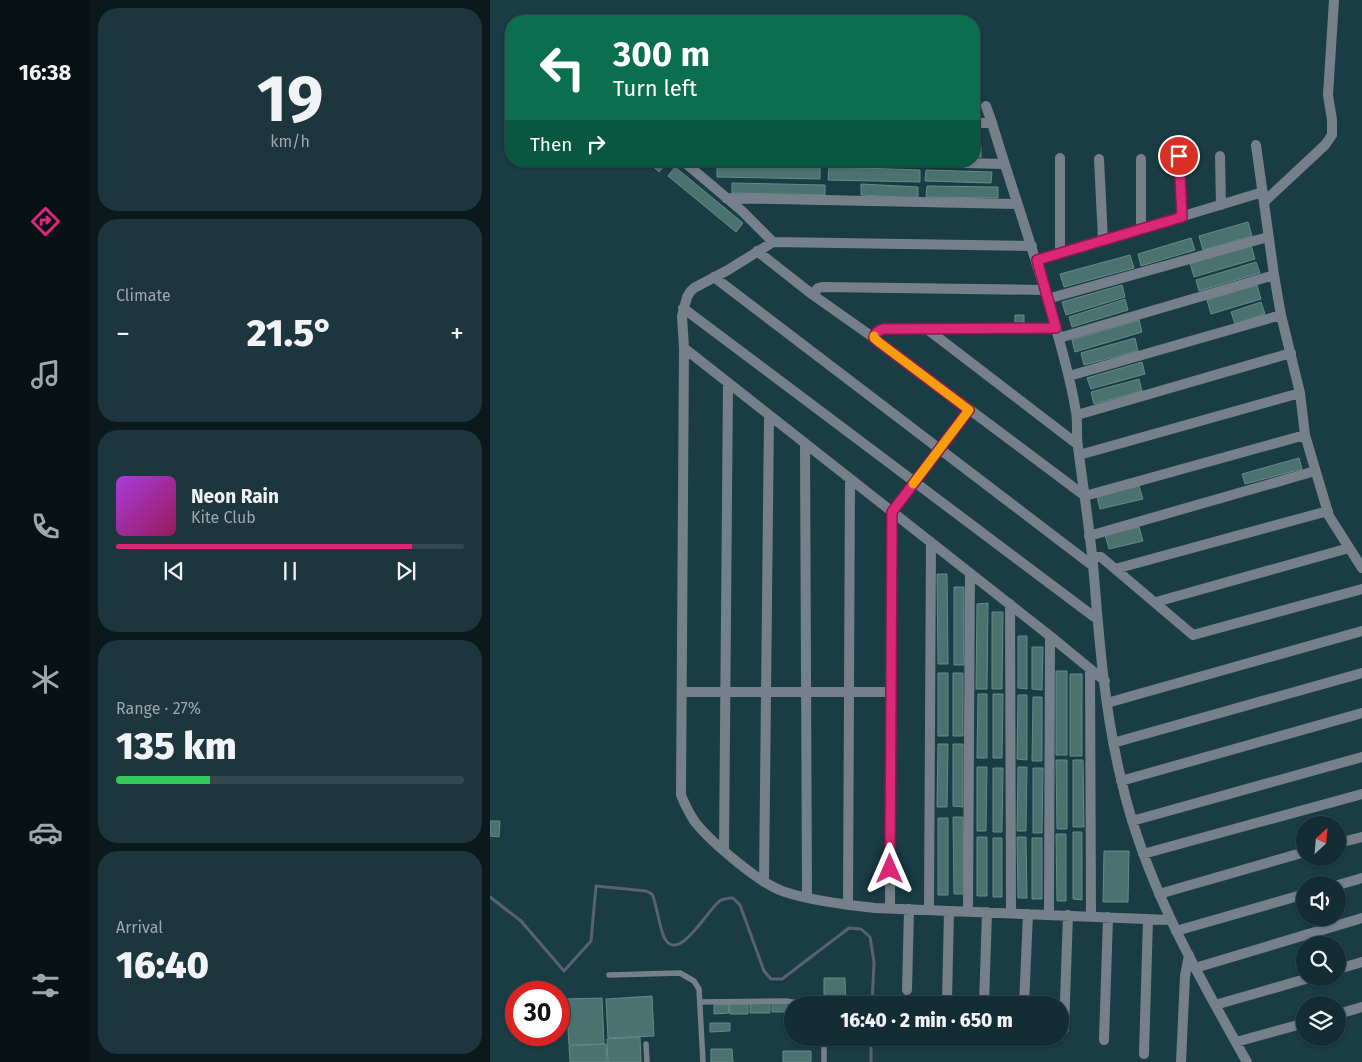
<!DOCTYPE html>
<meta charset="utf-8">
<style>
body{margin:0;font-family:"Fira Sans",sans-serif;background:#1d353c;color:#f1f3f6;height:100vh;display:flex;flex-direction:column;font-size:19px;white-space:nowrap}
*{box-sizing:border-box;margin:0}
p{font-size:16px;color:#9da8ac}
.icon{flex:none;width:28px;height:28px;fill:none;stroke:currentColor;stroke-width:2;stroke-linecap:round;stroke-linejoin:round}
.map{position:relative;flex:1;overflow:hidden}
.side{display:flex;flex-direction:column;gap:8px;padding:8px;background:#0b191d;width:400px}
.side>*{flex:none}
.banner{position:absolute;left:15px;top:15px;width:475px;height:152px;border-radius:20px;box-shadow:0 1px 4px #0004,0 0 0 1px #33494f;background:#0b6e4f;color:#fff;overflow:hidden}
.needle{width:32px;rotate:26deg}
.fabs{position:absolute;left:806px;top:816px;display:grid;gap:10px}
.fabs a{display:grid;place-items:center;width:50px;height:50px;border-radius:50%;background:#142d34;box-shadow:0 1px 4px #0004,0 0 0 1px #33494f;font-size:25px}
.speed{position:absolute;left:15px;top:981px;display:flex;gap:10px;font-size:25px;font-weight:700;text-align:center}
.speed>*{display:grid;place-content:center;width:65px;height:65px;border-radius:50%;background:#142d34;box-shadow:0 1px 4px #0004,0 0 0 1px #33494f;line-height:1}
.speed .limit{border:8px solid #d22;background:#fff;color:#111}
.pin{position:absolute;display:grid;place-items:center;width:42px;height:42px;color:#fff;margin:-21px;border:2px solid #fff;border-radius:50%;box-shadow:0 1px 5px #0007}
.me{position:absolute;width:55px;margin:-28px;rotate:0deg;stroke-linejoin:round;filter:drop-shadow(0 0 4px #0008)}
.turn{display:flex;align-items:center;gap:18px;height:105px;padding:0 25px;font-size:22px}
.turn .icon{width:65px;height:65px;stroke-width:2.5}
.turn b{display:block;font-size:35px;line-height:42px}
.then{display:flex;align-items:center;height:48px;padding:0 25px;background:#0003;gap:10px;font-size:19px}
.big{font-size:38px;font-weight:800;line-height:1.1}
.side .card{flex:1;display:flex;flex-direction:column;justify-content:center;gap:8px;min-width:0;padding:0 18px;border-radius:20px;background:#1d353c}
.side .dial{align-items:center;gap:0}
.dial b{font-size:65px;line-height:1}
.song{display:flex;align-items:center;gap:15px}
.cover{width:60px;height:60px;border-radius:8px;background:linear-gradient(135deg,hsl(280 70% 55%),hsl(330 70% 35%))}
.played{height:5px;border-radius:2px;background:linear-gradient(90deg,#db2777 85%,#33494f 85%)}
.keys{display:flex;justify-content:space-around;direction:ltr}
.heat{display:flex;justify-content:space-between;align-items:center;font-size:28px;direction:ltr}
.charge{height:8px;border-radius:4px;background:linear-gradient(90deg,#34c759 27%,#33494f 0)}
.trip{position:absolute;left:294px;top:996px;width:285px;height:50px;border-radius:25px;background:#142d34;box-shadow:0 1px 4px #0004,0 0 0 1px #33494f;font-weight:800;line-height:50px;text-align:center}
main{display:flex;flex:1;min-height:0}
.dock{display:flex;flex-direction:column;width:90px;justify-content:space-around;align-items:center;background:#081215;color:#9da8ac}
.dock .icon{width:35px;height:35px}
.dock .active{color:#db2777}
.dock b{font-size:22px;color:#f1f3f6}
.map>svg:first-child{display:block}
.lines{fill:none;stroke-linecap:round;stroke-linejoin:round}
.stream{stroke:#596274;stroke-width:3}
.building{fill:#4b726f;stroke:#658b88}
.service{stroke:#75808a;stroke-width:5.5}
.minor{stroke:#75808a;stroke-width:10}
.route-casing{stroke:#8e194d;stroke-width:12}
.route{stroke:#db2777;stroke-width:9}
.slow{stroke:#f59e0b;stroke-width:9}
</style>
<main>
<nav class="dock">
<b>16:38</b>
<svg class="icon active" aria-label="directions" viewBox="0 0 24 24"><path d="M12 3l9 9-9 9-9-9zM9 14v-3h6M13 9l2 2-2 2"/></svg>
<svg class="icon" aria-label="music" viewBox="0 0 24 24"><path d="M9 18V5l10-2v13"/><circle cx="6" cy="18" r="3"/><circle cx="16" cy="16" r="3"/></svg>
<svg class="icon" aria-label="phone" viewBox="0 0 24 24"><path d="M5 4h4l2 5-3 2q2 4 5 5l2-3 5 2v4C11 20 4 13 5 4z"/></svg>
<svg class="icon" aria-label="climate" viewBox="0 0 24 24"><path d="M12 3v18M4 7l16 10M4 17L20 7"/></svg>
<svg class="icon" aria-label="car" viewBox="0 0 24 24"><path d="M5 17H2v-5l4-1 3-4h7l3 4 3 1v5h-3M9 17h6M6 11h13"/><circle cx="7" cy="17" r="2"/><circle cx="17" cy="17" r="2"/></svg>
<svg class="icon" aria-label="filters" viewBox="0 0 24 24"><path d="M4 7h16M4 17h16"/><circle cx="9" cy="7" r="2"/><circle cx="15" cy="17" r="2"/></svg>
</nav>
<section class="side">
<div class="card dial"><b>19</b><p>km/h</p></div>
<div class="card"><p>Climate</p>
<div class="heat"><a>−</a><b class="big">21.5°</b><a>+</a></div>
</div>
<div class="card">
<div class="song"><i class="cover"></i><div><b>Neon Rain</b><p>Kite Club</p></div></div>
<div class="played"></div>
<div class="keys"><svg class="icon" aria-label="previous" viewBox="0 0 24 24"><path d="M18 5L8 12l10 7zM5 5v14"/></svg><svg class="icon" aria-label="pause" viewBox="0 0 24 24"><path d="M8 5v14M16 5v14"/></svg><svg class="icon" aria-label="next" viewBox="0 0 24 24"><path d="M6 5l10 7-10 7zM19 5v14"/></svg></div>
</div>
<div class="card"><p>Range · 27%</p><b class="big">135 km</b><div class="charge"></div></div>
<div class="card"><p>Arrival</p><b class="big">16:40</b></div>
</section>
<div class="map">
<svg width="872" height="1062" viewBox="0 0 872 1062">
<rect width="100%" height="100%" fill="#1a3c45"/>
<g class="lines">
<path class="stream" d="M0,897L31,921L74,971L101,941L106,886L156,891L162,894C167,905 170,931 175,939C190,963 219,907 231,900C234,899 239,898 243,898L250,905L274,971L281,979H292L359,928L371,929L380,937L384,962L382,1005
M381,1062V1038"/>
</g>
<path class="building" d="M484,146H491V157H484Z
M157,161H178L169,172Z
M227,165L330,167V179L227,177Z
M185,167L253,223L246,232L178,176Z
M339,167L430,170V182L338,180Z
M436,170L502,172L501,183L435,181Z
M242,183L335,185V195L242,193Z
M371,184L428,187V198L371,195Z
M437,186L508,187V198L436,197Z
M758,222L762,236L713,250L709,236Z
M701,238L705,250L651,266L648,254Z
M761,245L765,259L704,277L700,263Z
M640,255L644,268L574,287L570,274Z
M766,262L770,273L709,291L706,280Z
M632,285L635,297L576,315L572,302Z
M767,285L771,299L721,314L717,300Z
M635,299L638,310L582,327L579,317Z
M771,302L775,314L745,324L741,312Z
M525,315H534V324H525Z
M649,320L652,332L585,352L582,340Z
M645,338L648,351L594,365L591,353Z
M652,362L655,374L601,389L597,378Z
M649,379L652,391L604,404L601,392Z
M809,458L812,469L755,484L752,474Z
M649,486L653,499L610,509L607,496Z
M649,527L653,541L619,549L615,535Z
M447,574H457L458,664H448Z
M464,587H474V665H464Z
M498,603L497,689H486L487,604Z
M502,612H513L512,689H502Z
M528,636H537V689L528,688Z
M542,647H553L552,690L542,689Z
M566,671H577V755H566Z
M448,673H458V736H448Z
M463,673H473V736H463Z
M580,674H592V756H580Z
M488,694H497V758H487Z
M503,694H513L512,758H503Z
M528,695H537V760L527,759Z
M543,697H552V761H542Z
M448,744H458L457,807H447Z
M463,744H473V807L463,806Z
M566,760H577V829H567Z
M583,760H593L594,827H583Z
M487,767H497L496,831H487Z
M528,767H537L536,831H527Z
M503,768H513L512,832H503Z
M543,768H553L552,833H543Z
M463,817H473L474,894H464Z
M448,818H458V895H448Z
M0,821H10L9,837L0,836Z
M583,832H592V900L583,899Z
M566,834H576V901H567Z
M487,837H497V896H487Z
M527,837H536L537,898H528Z
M503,838H512V897H503Z
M542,838H552V899H542Z
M614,851H639L638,902H613Z
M334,978H355L356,1005H325V1000L334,999Z
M162,996L164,1036L118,1038L116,999Z
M112,998L114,1044L79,1045L76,999Z
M280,1003V1013H260V1004Z
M282,1003H297V1012H282Z
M239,1004H258V1014H240Z
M239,1004V1013L224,1014V1005Z
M220,1023H240V1031L220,1032Z
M150,1037L151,1062H118L117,1039Z
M337,1038H350V1045H337Z
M116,1044L117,1062H80L79,1046Z
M221,1049H242L243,1062H221Z
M293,1051H321V1062H293Z"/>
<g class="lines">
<path class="service" d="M119,975L190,973L204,981L209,989L213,1062
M210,1002L296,1001L321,1005
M334,1038V1062
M156,1044L157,1062"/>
<path class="minor" d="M496,106L502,123
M484,123H502C520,183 541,242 558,302C569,338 580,375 586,412C588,423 586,435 588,447C593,486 599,525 603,564C609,636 614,709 631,779C654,881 706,972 757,1062
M766,145L784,275L791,315L810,393L815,435L839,516L872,568
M689,156L692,217
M730,156L731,205
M570,158V253
M609,159L613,240
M193,161L252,211L283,242L238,270L204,288L200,292L197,297L192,316L194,348L191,795C195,805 199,813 205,822C221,842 271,885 295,892C322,901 357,905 385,908L680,920
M395,161L514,164
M236,198L527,204
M774,202L835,145L842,135V120L838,95L844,0
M651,229V159
M283,242L542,246
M267,251L323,295
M547,260L773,192
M224,277L603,566
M557,299L778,237
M193,308L607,619
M566,328L394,329L388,331L384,338L595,496L815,435
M437,329L587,444
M384,338L323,295L328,288L332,287L556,290
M569,338L784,275
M194,348L560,636L615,681
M579,376L791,315
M587,415L801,353
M315,444L317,897
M589,455L810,393
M599,536L825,471
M602,557H611L703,635L872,589
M625,569L838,511
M666,602L859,548
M520,604L521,913
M600,670L601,916
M192,692H401
M617,703L872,631
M623,743L872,673
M631,781L872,713
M642,821L872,757
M848,843L872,837
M234,849L238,383
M653,854L872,794
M274,882L279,415
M848,885L872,878
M669,894L815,852
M358,905L360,479
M400,908L402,512L479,410
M439,910L441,542
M478,911L480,573
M559,915L560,636
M686,931L815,894
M705,968L872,918
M848,969L872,962
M417,990L419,909
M457,1000L459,911
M494,1005L497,912
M534,1005L538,914
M725,1005L819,978
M848,1014L872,1007
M574,1029L578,915
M614,1040L618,917
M746,1042L815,1023
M654,1054L658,919
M691,1062L695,976L699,955"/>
</g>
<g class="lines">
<g class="route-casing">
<path id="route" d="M400,869L402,512L479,410L390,343L384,338C385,332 389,330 394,329L566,328L547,260L692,217L689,156"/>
</g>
<use href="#route" class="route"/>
<path class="slow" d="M384,336V338L390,343L479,410L423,484"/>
</g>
</svg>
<div class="fabs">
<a><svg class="needle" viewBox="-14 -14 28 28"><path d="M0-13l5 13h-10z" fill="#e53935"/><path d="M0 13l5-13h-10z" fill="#9da8ac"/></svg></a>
<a><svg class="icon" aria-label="sound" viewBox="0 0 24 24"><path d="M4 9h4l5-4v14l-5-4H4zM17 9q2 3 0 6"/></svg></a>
<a><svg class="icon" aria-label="search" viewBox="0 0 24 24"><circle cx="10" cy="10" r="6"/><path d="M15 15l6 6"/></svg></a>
<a><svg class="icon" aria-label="layers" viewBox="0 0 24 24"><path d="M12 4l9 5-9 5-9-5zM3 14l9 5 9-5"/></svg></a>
</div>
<div class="speed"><div class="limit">30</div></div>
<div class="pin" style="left:689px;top:156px;background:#d93025"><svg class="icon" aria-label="arrive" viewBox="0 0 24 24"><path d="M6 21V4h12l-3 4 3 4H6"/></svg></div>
<svg class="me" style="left:400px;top:869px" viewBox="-20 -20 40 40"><path d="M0-17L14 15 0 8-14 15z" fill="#db2777" stroke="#fff" stroke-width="4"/></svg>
<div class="trip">16:40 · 2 min · 650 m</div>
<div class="banner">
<div class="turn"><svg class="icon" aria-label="left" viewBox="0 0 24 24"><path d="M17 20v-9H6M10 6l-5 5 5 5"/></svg><div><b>300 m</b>Turn left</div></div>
<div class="then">Then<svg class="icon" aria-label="right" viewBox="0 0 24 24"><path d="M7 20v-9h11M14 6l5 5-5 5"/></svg></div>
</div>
</div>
</main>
